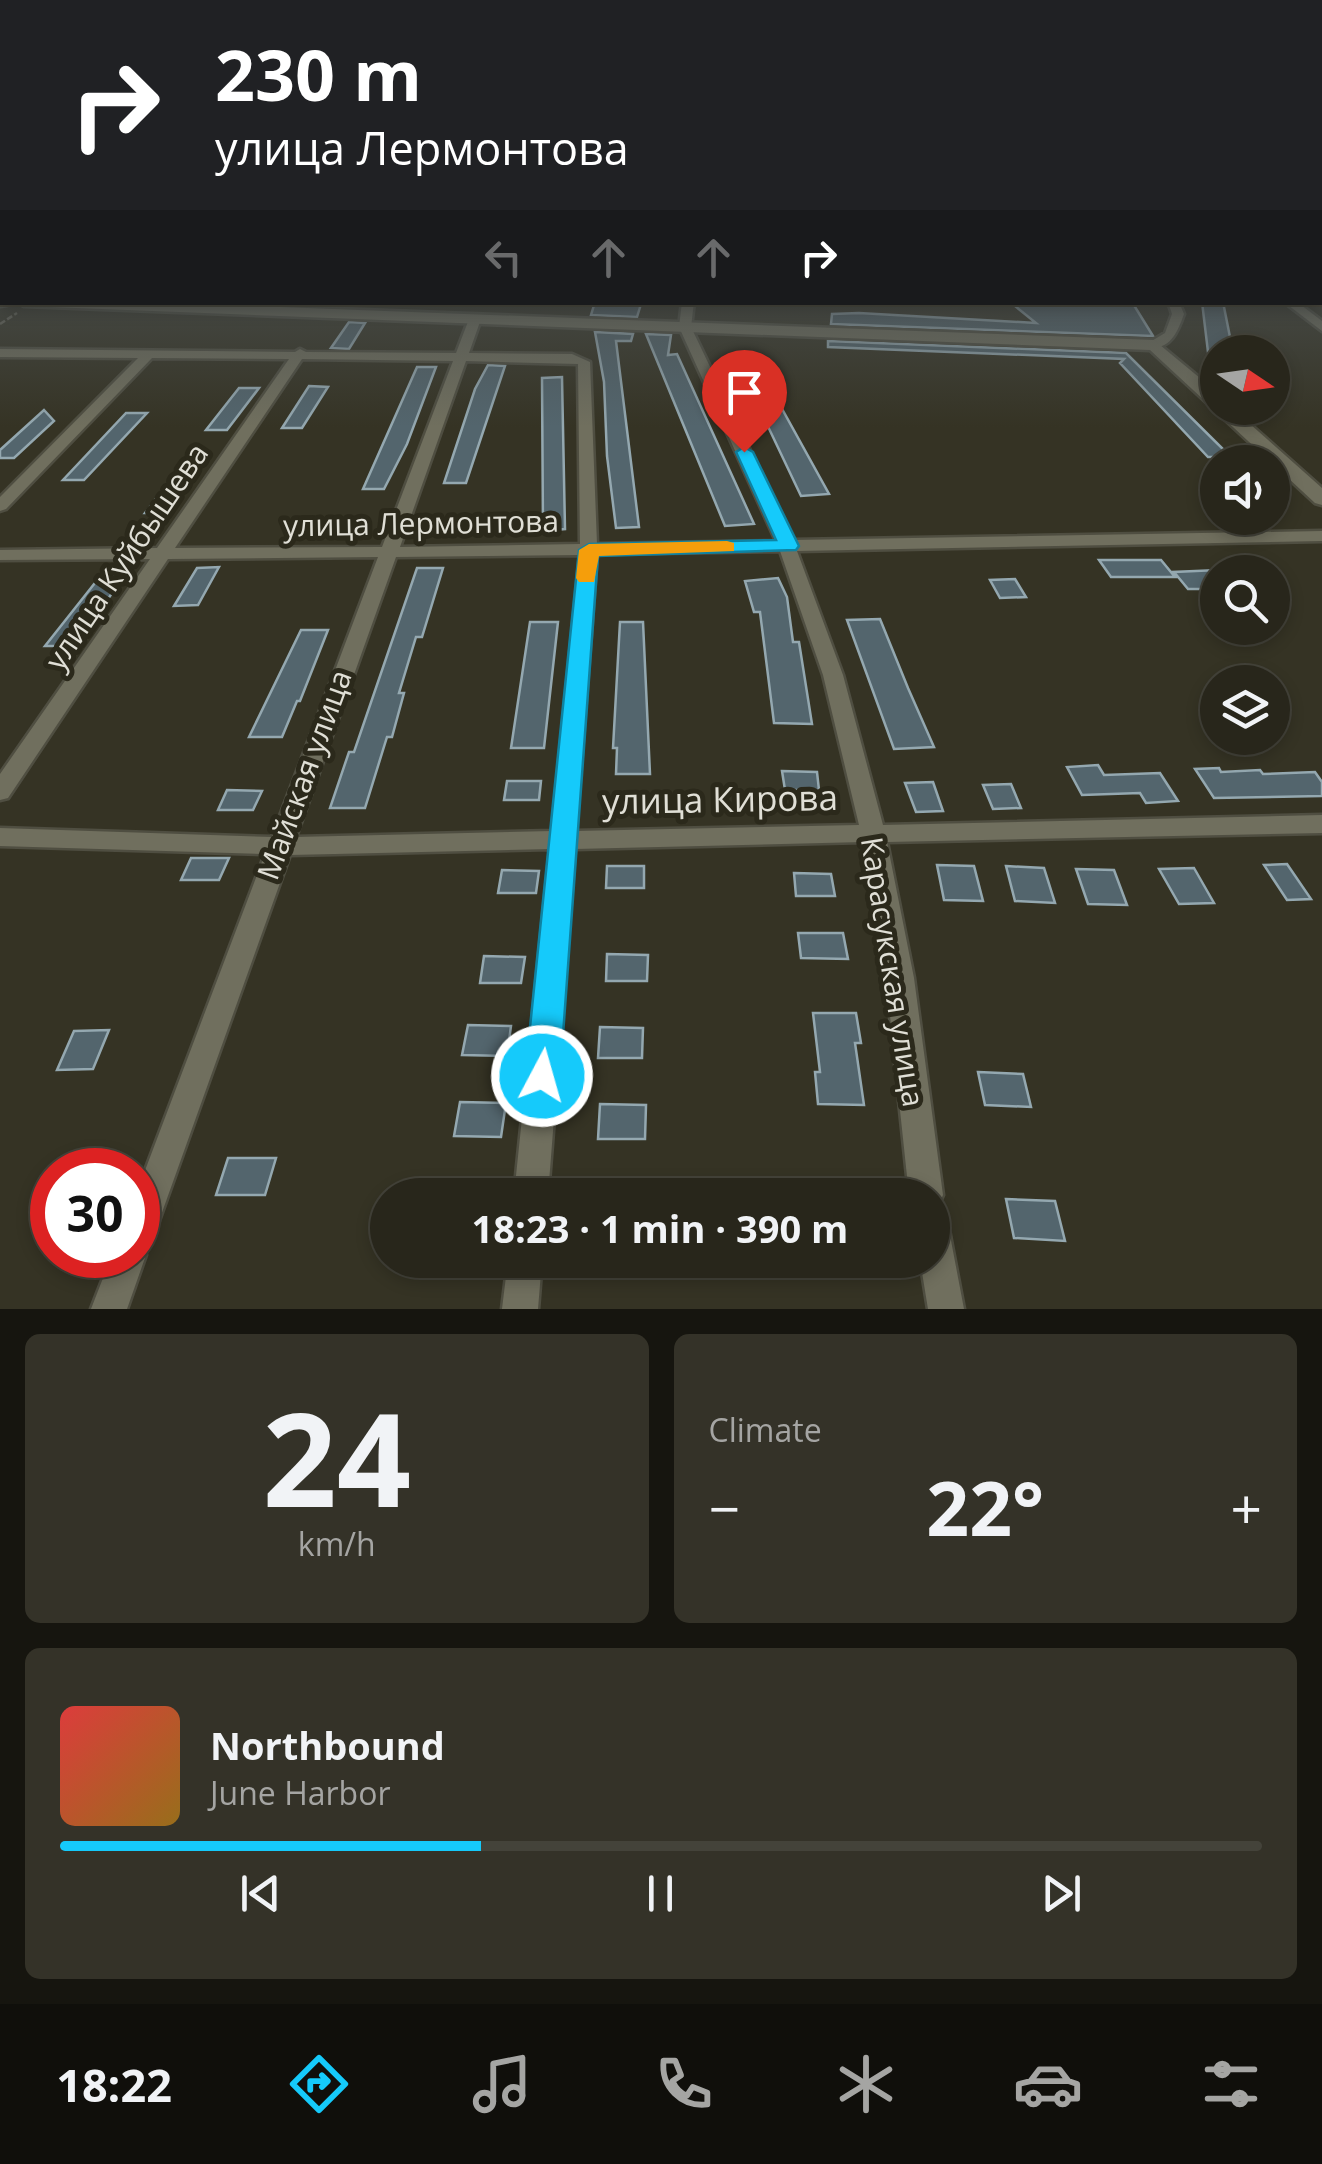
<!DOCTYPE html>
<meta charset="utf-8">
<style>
body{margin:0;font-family:"Open Sans",sans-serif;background:#343228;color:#f1f3f6;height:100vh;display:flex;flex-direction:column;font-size:38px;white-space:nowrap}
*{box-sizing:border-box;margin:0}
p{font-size:32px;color:#a5a5a3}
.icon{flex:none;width:55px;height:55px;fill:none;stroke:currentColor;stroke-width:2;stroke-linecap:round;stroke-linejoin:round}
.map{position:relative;height:1309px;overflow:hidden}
.side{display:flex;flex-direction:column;gap:25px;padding:25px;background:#16150f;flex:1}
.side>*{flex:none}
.banner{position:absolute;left:0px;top:0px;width:1322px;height:305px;box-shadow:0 5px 15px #0003,0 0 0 2px #44433a;background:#202124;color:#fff;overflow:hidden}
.needle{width:65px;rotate:103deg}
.fabs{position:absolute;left:1200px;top:335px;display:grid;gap:20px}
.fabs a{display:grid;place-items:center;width:90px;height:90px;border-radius:50%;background:#28261b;box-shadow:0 5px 15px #0003,0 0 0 2px #44433a;font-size:50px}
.speed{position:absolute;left:30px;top:1148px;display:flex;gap:20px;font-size:50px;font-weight:700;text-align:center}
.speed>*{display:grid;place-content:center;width:130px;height:130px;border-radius:50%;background:#28261b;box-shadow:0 5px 15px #0003,0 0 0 2px #44433a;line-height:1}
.speed .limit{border:15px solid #d22;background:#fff;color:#111}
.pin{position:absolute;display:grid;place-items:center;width:85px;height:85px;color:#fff;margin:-102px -42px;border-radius:50% 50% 50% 0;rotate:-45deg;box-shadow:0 0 10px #0007}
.pin .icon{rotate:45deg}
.me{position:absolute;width:110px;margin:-55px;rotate:6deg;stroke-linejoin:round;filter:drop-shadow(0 0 8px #0008)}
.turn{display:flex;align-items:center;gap:35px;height:210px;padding:0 50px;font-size:45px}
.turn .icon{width:130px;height:130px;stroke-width:2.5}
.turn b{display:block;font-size:70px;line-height:85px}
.lanes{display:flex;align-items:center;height:95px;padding:0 50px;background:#0003;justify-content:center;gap:50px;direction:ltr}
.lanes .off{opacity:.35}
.big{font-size:75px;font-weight:700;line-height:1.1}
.side .card{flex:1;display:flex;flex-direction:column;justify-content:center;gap:15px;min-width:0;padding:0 35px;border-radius:15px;background:#343228}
.side .dial{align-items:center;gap:0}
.dial b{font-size:130px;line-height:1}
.song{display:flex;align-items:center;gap:30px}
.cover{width:120px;height:120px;border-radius:15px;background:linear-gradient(135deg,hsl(0 70% 55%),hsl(40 70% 35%))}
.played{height:10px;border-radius:5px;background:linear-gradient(90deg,#15cafb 35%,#44433a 35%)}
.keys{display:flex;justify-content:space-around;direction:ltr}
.heat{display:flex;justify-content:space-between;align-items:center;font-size:55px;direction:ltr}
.side .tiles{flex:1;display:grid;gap:25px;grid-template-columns:1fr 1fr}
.card:last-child{grid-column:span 2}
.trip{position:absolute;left:370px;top:1178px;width:580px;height:100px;border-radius:50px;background:#28261b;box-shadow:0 5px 15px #0003,0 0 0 2px #44433a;font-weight:700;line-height:100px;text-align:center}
.tab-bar{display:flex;height:160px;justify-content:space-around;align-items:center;background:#100f0b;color:#a5a5a3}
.tab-bar .icon{width:70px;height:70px}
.tab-bar .selected{color:#15cafb}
.tab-bar b{font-size:45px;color:#f1f3f6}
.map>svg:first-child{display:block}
.building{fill:#53656d;stroke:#94a8b0;stroke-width:2.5}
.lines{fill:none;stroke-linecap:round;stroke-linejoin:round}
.minor-casing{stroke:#4f4e41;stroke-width:5}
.tertiary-casing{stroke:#4f4e41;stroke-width:5}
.path{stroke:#6c6a5d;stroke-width:2.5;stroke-dasharray:6 2.5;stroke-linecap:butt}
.minor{fill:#706f5e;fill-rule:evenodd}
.tertiary{fill:#706f5e;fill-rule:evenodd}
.route{fill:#15cafb;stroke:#0e83a3;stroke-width:2.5}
.slow{fill:#f59e0b}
.labels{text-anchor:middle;stroke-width:10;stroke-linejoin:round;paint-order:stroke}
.street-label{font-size:30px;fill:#e0dfd6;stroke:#2b291b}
.near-street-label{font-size:35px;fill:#e0dfd6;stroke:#2b291b}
</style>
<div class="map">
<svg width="1322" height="1309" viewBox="0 0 1322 1309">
<rect width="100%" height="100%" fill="#353324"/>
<path class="building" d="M595,302H601L641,304L637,317L591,315Z
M1010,302H1132L1153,336L831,324L832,314L859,313L1036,323Z
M1202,302H1223L1233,352H1208Z
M349,322L365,323L349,349L331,348Z
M595,332L633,334L631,341H616L639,527L616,528L607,456L604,382Z
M646,334L671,335L668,355L677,354L754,524L725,526Z
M828,341L1126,353L1231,457H1208L1120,363L1124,359L828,347Z
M488,365L505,366L466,483H444L475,389Z
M417,367H436L407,444L384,489H363Z
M762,375L773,398H776L829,494L801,496L744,376Z
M562,377L565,529L543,531L542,378Z
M309,386L328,387L302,428H282Z
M239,388H259L227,430H206Z
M44,410L54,421L14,458H0V450Z
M126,413H147L84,480H63Z
M186,460H205L168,513H145Z
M1099,560H1161L1175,577H1111Z
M219,567L198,605L174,606L197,568Z
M417,568H443L422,637H416L399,693H404L392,737H387L365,808H330L349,752H354Z
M106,569H129L75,646H45Z
M1218,570V589H1188L1174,572Z
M778,578L787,597L793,642H799L812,724L774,723L760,612H754L745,581Z
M1015,579L1026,597L1000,598L990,580Z
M880,619L908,688L934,747L894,749L847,620Z
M530,622H558L544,748H511Z
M620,622H643L650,774H616L617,748H613Z
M301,630H328L300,701H297L282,737H249Z
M1098,765L1104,775L1160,773L1178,801L1146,803L1140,793L1082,795L1067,767Z
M1219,768L1221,772L1260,770L1263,774L1315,772L1322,782V796L1214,798L1195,769Z
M782,771L817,772L819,790H785Z
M507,781H541L539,800H504Z
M933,782L943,811L916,812L905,783Z
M1011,784L1021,808L993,809L983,785Z
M227,790L262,791L253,810H218Z
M191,858H229L219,880H181Z
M1287,864L1311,899L1287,900L1264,865Z
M937,865L974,866L983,901L944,900Z
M607,866H644V888H606Z
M1006,866L1044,868L1055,903L1015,901Z
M1194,868L1214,903L1179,904L1159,869Z
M1076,869L1114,870L1127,905L1088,904Z
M502,870L539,871L536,893H498Z
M794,873L831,874L835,896H796Z
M798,933H843L848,959L801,958Z
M607,954L648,955L647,981H606Z
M484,956L525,957L521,983H480Z
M813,1013H856L861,1043H855L864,1105L818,1104L815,1072H820Z
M468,1025L511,1026L507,1056L462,1055Z
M600,1027L643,1028L642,1058H598Z
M109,1030L93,1069L57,1070L74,1031Z
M978,1072L1023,1074L1031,1107L985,1105Z
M460,1102L506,1103L501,1137L454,1136Z
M600,1104L646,1105L645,1139H598Z
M228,1158H276L265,1195H216Z
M1006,1199L1055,1201L1065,1241L1014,1238Z"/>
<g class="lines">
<g class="minor-casing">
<path id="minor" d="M1320,256H1322V263H1320Z
M1320,277H1322V283H1320Z
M682,302H694L691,327L793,540L1322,531V541L797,551L843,675L883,825L1322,815V833L887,842L914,978L943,1195L938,1206L932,1209V1195H909L886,978L863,842L575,849L548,1195H514L550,849L290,855L155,1232L150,1244L143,1247L146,1255L127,1309H91L112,1255H138V1189L265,854L0,846V828L272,837L378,557L168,559L8,798L0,800V774L150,559L0,560V550L157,548L289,359L152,358L6,509L0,511V497L138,358L0,357V349L295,352L300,349L306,352L456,353L469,319L475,315L481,319L469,353L572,354L590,362L597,544L776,541L679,327ZM302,359L453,361L382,547L175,548ZM466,361L578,364L580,544L400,547ZM780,551L823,675L859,825L576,831L597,554ZM580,555L552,831L296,837L396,557Z
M1168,302H1179L1184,314C1178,331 1171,349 1150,348V342L1165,333L1172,314Z
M1284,302H1297L1322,321V331Z
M932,1213L944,1218L949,1230L964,1309H928L920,1260H932Z
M508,1260H542L538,1309H502Z"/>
</g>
<g class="tertiary-casing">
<path id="tertiary" d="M0,298L9,302L7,305L0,306Z
M17,302H150L1154,340L1218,393V408H1232L1322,488V505L1315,503L1150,350L24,306Z"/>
</g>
<path class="path" d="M0,324L17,313"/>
<use href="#minor" class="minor"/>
<use href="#tertiary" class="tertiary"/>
</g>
<linearGradient id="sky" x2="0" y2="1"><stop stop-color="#1d1c14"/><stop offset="0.57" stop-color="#4b5050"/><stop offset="1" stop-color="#4b5050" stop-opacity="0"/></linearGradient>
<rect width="1322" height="427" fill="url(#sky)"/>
<path class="route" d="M744,447L753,452L799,546L796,550L598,556L560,1076L555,1087L542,1091L530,1087L525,1076L579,550L589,544L776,540L736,452Z"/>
<path class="slow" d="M727,541L734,543V551L599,556L594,582H579L576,578L579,550L589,544Z"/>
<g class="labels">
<g class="street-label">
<text transform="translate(421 524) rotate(-1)" y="10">улица Лермонтова</text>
<text transform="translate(127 557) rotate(-56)" y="10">улица Куйбышева</text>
<text transform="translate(305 775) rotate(-70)" y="10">Майская улица</text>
<text transform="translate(892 972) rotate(81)" y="10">Карасукская улица</text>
</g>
<g class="near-street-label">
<text transform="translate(720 800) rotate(-1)" y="12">улица Кирова</text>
</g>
</g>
</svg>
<div class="fabs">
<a><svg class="needle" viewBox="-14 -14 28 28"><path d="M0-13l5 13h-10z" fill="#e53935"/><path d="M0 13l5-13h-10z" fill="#a5a5a3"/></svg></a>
<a><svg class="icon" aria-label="sound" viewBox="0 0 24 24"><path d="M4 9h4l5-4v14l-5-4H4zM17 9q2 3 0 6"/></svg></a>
<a><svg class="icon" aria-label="search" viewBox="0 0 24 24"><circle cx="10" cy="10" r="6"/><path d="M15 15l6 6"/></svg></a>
<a><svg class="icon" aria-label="layers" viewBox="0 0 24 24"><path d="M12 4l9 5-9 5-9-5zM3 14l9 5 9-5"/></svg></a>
</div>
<div class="speed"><div class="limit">30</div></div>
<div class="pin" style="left:744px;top:452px;background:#d93025"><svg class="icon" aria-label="arrive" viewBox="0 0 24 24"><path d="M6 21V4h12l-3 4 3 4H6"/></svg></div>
<svg class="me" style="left:542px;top:1076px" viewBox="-20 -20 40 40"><circle r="17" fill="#15cafb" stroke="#fff" stroke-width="3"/><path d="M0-11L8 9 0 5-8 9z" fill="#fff"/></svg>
<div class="trip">18:23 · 1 min · 390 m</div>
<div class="banner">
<div class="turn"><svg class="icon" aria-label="right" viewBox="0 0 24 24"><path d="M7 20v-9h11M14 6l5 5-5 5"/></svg><div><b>230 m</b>улица Лермонтова</div></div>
<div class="lanes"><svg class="icon off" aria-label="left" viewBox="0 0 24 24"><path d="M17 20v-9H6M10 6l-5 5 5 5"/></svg><svg class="icon off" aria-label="ahead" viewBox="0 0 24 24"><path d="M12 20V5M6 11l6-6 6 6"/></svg><svg class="icon off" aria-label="ahead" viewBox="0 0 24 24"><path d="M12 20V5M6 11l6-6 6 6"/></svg><svg class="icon" aria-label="right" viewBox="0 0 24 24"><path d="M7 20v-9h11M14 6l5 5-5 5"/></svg></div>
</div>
</div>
<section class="side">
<div class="tiles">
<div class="card dial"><b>24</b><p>km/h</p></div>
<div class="card"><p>Climate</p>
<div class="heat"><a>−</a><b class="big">22°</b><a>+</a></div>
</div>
<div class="card">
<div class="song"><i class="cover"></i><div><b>Northbound</b><p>June Harbor</p></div></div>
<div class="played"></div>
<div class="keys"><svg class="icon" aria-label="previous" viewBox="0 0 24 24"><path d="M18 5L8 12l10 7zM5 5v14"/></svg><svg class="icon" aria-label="pause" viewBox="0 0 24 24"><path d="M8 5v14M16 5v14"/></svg><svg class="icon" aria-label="next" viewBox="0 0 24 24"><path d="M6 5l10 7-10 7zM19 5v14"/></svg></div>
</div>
</div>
</section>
<nav class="tab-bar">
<b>18:22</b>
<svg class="icon selected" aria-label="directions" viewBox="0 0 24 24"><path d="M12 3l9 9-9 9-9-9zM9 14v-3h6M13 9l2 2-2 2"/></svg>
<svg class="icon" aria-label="music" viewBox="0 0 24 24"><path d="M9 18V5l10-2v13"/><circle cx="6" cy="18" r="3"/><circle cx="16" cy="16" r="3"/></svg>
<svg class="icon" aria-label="phone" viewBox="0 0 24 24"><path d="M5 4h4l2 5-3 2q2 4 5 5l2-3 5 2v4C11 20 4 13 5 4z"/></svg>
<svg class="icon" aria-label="climate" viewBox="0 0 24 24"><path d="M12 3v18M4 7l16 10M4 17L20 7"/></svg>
<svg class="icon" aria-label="car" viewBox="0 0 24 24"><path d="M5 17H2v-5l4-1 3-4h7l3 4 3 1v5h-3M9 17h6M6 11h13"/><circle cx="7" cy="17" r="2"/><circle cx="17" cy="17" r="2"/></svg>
<svg class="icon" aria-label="filters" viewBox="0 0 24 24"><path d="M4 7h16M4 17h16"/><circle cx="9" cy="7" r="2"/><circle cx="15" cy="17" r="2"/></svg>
</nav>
